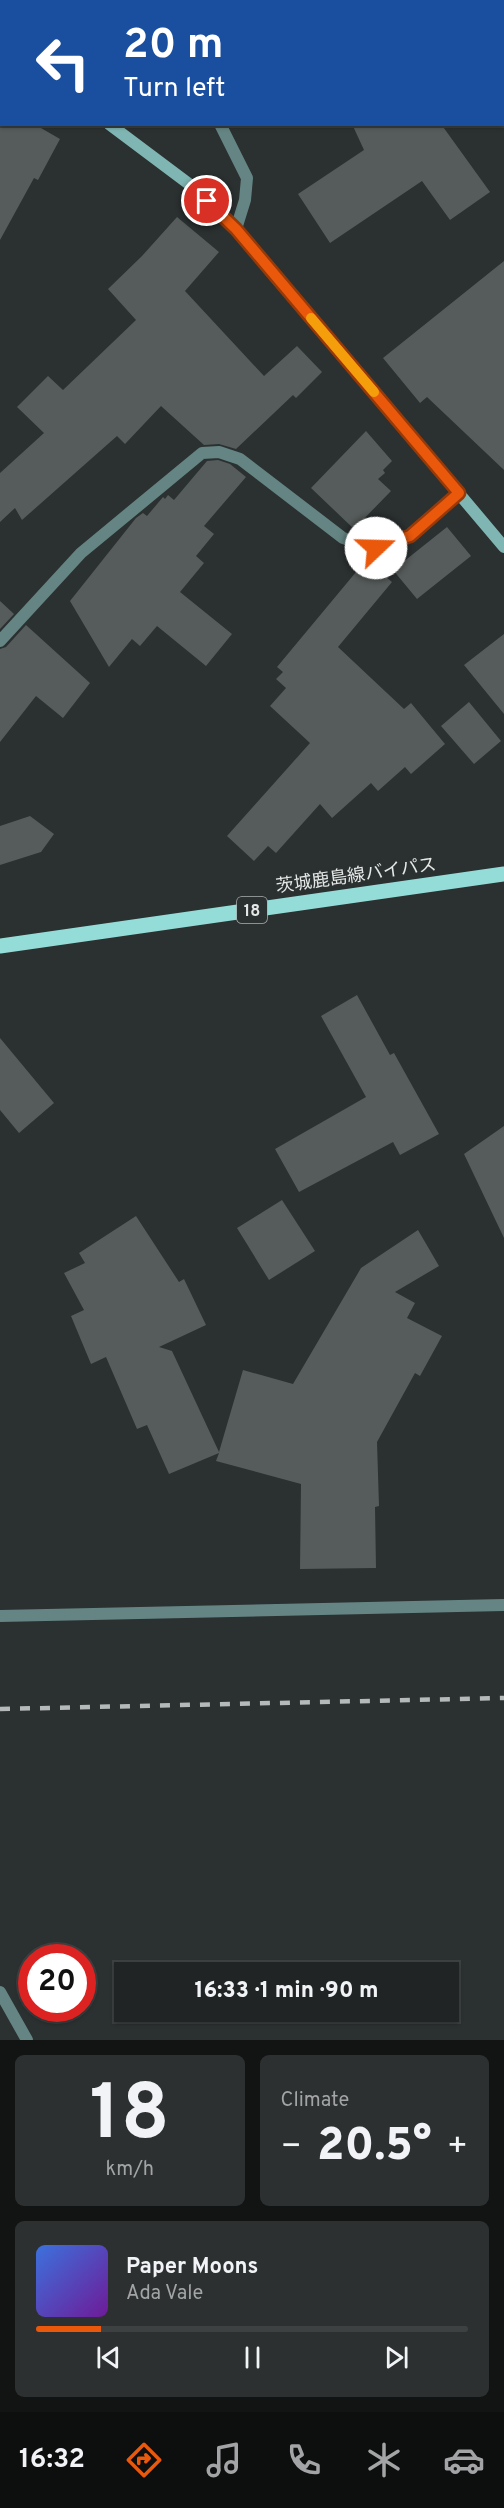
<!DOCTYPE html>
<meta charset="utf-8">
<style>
body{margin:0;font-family:Overpass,"Noto Sans JP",sans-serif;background:#2d3031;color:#f1f3f6;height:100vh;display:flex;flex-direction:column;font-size:22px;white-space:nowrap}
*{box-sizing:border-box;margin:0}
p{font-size:20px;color:#a2a4a6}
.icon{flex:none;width:33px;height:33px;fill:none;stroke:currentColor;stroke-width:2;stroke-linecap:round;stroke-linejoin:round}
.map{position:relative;height:2040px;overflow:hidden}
.drawer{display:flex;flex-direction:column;gap:15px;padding:15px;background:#121414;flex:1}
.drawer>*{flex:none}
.top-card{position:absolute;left:0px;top:0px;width:504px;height:126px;box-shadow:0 2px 4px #0004,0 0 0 2px #3d4141;background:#1a4fa0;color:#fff;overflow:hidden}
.speed{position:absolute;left:18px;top:1944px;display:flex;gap:12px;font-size:30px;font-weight:700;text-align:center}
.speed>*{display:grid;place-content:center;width:78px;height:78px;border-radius:50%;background:#202424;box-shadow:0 2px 4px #0004,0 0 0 2px #3d4141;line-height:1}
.speed .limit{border:9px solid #d22;background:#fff;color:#111}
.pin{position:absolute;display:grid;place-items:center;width:51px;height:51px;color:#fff;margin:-26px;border:3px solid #fff;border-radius:50%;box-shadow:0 2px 6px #0007}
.me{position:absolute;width:66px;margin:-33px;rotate:69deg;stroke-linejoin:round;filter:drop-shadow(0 0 4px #0008)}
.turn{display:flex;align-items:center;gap:21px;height:126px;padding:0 24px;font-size:27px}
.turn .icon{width:78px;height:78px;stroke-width:2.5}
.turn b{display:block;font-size:42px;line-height:51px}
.big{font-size:45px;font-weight:800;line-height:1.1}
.drawer .card{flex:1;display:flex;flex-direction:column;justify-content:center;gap:9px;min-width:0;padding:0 21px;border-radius:9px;background:#2d3031}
.drawer .dial{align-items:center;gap:0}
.dial b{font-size:78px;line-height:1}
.song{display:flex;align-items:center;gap:18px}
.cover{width:72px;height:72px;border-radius:9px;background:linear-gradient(135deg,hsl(220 70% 55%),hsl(280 70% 35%))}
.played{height:6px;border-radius:3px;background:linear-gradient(90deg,#ea580c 15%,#3d4141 15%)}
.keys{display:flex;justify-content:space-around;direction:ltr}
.heat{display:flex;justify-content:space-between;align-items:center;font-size:33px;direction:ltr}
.drawer .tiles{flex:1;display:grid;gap:15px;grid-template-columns:1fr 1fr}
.card:last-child{grid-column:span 2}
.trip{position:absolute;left:114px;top:1962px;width:345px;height:60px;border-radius:0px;background:#202424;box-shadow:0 2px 4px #0004,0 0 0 2px #3d4141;font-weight:800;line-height:60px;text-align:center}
.dock{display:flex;height:96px;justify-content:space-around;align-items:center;background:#0d0e0e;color:#a2a4a6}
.dock .icon{width:42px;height:42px}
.dock .on{color:#ea580c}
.dock b{font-size:27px;color:#f1f3f6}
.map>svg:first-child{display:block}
.building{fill:#565c5b}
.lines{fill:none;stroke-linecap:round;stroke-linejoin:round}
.lane{stroke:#648583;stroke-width:12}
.street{stroke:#648583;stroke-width:12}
.secondary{stroke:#7fb6b3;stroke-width:12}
.primary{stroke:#94dcd8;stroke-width:15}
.rail{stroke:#b5b9b9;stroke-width:4.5;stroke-dasharray:10 10;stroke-linecap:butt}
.route-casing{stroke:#983908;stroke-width:15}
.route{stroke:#ea580c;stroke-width:10}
.slow{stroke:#f59e0b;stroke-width:10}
.labels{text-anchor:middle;stroke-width:6;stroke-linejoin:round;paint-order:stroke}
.shield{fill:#2b3030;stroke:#acb1b0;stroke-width:1.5}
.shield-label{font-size:16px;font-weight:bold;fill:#e4e8e7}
.street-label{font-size:18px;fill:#e4e8e7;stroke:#2b3030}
</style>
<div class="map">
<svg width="504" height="2040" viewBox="0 0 504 2040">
<rect width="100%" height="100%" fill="#2b3030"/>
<path class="building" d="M0,124H34L60,139L38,180L34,178L0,240Z
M352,124H441L490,192L450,220L422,181L330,243L298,194L364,150Z
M177,217L219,252L185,291L264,376L297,346L322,372L296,398L293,395L236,449L219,444L204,445L161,406L125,444L117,436L22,520L15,508L0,522V473L44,433L17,407L48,376L63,390L136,320L108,289L142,256Z
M504,261V470L427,397L420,403L383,358Z
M366,431L392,461L383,470L385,473L378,479L391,491L354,529L311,488Z
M218,460L230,464L246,477L204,526L214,534L196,556L204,563L180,592L232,634L206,666L157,626L140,646L132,639L109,667L70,601L136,518L143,513L147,516L163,497L165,499L168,495L174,500L207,461Z
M447,527L471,556L417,599L393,570Z
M366,560L392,582L338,647L404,709L411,703L445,744L411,774L405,767L378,791L371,783L332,818L320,804L276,853L268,846L254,861L227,836L310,743L270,706L286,688L276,679L283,672L277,667Z
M0,601L14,614L0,629Z
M26,625L90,683L63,718L36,696L0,742V649L6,647Z
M504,634V714L464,665Z
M469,702L501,741L474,764L441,726Z
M30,816L54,834L41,852L0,865V826Z
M357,995L390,1055L394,1053L439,1134L400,1155L393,1142L299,1192L275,1149L366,1097L321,1016Z
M0,1038L54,1103L19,1133L0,1110Z
M504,1126V1238L464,1154Z
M282,1200L315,1251L269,1280L237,1228Z
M136,1216L179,1282L184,1279L206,1325L159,1347L172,1351L219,1452L243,1370L293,1384L361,1268L418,1230L439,1266L395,1292L415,1303L407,1318L442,1336L420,1376L415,1373L377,1442L379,1506L375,1507L376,1568L300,1569L301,1484L216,1461L219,1453L169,1474L147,1425L137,1429L106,1357L91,1364L71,1316L84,1310L64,1273L85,1263L79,1253Z"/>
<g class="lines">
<path class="lane" d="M161,0V2
M220,124L247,178L245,200L236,229
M0,641L81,553L202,453L219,452L240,459L343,538L376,548L410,536L459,493"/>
<path class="street" d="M0,1616L504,1605
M0,1992L27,2040"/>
<path class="secondary" d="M0,57L2,58
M109,124L193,187L236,229L504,547"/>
<path class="primary" d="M0,946L504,874"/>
<path class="rail" d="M0,1709L504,1698"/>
</g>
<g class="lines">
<g class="route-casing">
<path id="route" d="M207,201L236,229L459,493L410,536L376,548"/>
</g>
<use href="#route" class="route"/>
<path class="slow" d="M311,318L374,392"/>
</g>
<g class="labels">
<rect class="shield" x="237" y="897" width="30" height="26" rx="4.5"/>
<g class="shield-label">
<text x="252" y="916">18</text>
</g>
<g class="street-label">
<text transform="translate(356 875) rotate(-8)" y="6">茨城鹿島線バイパス</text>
</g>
</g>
</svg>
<div class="speed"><div class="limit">20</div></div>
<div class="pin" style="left:207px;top:201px;background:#d93025"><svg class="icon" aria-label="arrive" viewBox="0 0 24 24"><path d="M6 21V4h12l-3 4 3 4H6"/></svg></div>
<svg class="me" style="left:376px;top:548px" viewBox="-20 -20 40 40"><circle r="19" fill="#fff"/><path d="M0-13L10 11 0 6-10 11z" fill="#ea580c"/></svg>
<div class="trip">16:33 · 1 min · 90 m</div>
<div class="top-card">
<div class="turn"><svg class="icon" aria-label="left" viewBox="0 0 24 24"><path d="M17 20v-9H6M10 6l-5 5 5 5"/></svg><div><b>20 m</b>Turn left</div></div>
</div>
</div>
<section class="drawer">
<div class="tiles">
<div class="card dial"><b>18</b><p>km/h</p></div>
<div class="card"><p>Climate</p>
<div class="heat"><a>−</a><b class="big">20.5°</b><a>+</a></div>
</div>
<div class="card">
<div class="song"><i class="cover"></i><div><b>Paper Moons</b><p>Ada Vale</p></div></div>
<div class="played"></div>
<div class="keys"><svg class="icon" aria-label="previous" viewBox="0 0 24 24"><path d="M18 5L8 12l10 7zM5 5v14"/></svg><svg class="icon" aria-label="pause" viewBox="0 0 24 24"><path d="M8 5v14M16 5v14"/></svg><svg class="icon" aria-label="next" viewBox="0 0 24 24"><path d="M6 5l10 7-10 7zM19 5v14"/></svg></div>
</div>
</div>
</section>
<nav class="dock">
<b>16:32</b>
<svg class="icon on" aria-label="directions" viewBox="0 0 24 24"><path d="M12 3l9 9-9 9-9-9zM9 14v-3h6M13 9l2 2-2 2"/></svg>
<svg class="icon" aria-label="music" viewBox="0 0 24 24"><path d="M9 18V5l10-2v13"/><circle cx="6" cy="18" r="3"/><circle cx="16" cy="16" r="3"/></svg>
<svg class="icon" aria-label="phone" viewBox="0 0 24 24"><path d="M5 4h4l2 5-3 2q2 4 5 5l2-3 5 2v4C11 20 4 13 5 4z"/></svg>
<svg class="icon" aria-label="climate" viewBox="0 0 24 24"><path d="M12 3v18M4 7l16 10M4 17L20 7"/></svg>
<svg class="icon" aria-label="car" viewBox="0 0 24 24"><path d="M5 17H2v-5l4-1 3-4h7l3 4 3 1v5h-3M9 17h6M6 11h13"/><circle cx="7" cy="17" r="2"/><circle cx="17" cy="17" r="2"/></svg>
</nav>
